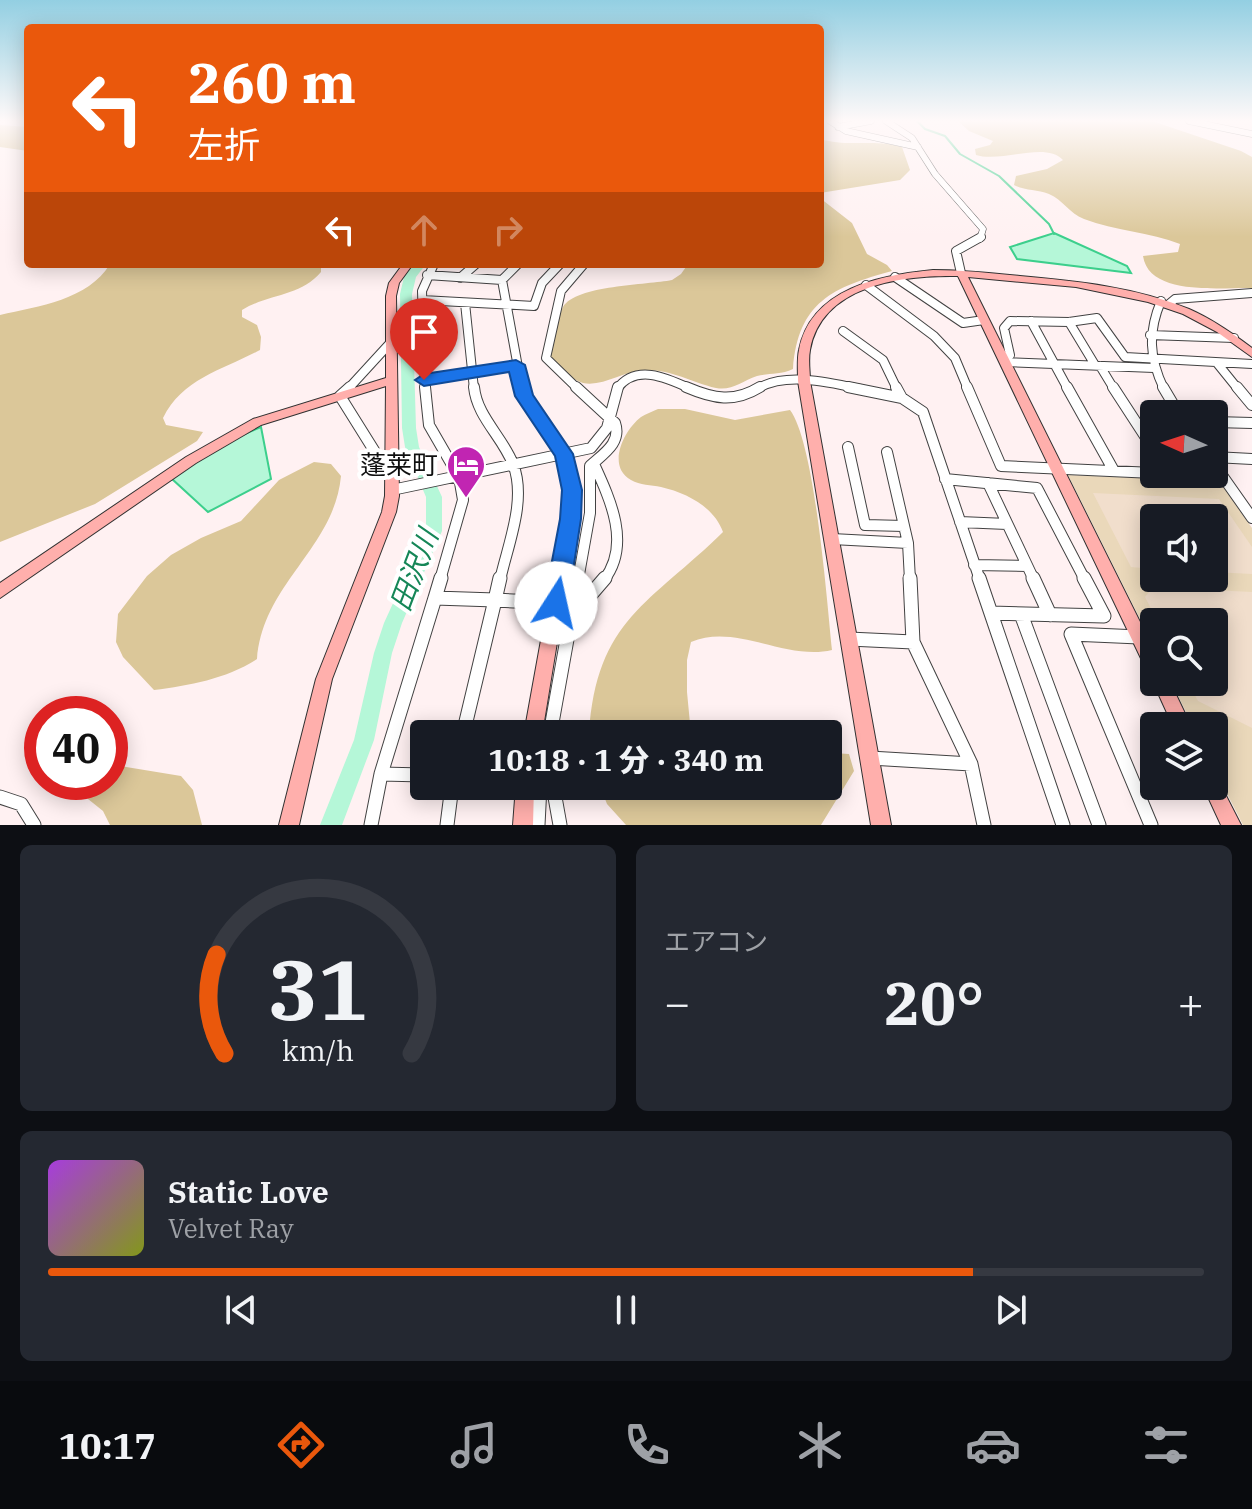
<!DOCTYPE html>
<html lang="ja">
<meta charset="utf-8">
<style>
body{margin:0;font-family:"IBM Plex Serif","Noto Sans JP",serif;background:#242831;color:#f1f3f6;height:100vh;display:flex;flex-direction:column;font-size:30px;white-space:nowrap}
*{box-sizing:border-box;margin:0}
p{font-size:26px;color:#9ea1a6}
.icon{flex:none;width:44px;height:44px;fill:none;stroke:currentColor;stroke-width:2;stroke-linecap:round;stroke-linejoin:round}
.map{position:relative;height:825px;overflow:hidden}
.details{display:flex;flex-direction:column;gap:20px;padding:20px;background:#0d0f14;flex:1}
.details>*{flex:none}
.hud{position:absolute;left:24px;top:24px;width:800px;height:244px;border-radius:8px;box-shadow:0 4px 20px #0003;background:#ea580c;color:#fff;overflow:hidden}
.needle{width:52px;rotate:273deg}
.tools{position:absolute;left:1140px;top:400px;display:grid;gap:16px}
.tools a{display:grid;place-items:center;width:88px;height:88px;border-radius:8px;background:#171b24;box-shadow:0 4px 20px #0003;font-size:40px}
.speed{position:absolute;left:24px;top:696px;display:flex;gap:16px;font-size:40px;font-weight:700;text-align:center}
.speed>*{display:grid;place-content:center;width:104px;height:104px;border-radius:50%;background:#171b24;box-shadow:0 4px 20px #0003;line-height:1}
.speed .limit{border:12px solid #d22;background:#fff;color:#111}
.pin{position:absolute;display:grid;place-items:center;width:68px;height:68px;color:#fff;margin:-82px -34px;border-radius:50% 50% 50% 0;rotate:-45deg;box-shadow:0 0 8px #0007}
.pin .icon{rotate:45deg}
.me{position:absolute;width:88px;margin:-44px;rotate:10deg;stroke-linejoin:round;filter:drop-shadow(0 0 6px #0008)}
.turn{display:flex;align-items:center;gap:28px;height:168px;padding:0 32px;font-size:36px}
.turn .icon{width:104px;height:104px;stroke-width:2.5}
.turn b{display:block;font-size:56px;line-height:68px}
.lanes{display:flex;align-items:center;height:76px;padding:0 32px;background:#0003;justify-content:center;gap:40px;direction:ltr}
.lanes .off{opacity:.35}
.big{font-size:60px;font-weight:800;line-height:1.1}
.details .tile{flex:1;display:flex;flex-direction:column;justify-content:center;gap:12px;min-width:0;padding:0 28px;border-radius:12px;background:#242831}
.details .dial{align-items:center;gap:0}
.dial svg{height:208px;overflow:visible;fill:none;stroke:#363941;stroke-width:7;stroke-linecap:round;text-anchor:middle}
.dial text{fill:#f1f3f6;stroke:none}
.song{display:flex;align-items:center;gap:24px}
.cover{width:96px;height:96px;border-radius:12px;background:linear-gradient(135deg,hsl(280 70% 55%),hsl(70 70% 35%))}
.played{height:8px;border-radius:4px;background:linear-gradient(90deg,#ea580c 80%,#363941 80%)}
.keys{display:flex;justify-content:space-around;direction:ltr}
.heat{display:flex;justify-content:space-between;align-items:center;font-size:44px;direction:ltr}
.details .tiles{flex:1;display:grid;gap:20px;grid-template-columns:1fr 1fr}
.tile:last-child{grid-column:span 2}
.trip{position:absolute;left:410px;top:720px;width:432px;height:80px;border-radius:8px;background:#171b24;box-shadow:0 4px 20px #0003;font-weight:800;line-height:80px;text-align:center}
.tabs{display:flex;height:128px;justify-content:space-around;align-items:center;background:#090b0e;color:#9ea1a6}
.tabs .icon{width:56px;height:56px}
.tabs .selected{color:#ea580c}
.tabs b{font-size:36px;color:#f1f3f6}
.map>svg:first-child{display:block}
.green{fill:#ead8ba;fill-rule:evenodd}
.forest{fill:#dbc799}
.pitch{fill:#f1decc}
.water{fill:#b5f7d8;stroke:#3ccf8c;stroke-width:2}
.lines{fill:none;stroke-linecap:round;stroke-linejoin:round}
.stream{stroke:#3ccf8c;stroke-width:2}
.river{fill:#b5f7d8;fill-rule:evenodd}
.street-far3-casing{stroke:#424242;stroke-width:7}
.street-far2-casing{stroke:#424242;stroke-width:10}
.street-far1-casing{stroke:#424242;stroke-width:12}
.street-casing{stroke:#424242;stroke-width:15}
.secondary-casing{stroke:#313131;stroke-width:2}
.street-far3{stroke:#fff;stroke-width:6}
.street-far2{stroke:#fff;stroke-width:8}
.street-far1{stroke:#fff;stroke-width:10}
.street{stroke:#fff;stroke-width:13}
.secondary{fill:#ffafac;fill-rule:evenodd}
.route{fill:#1a73e8;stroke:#114b97;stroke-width:2}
.labels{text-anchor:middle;stroke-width:8;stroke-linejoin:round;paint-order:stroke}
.poi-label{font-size:26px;fill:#0f0f0f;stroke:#fff;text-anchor:end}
.water-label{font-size:28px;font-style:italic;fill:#158657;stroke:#fff}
</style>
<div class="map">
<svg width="1252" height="825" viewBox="0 0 1252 825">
<rect width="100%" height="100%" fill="#fff1f2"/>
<path class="green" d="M1068,475L1219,481L1252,528V825H1243L1214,768V726H1193L1171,682H1214V622H1154V647ZM1154,518H1214V578H1154Z"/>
<path class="forest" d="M958,121H1152L1241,151L1252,157V288C1223,287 1149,297 1143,256L1178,252L1180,244C1150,232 1115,231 1084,219C1069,213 1063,200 1049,194C1037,189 1025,191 1014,185L1016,176L1047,169L1063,160C1046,141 1001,163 976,155L975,149L990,145L993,141L969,131Z
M0,125L28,127V151L0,147Z
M820,139C851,148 873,138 902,147L910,170L900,180L820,193Z
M820,198L852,223L867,254L887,265L892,271C833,287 798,302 793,369C780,375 769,373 757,376C742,381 732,391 716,388C690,382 671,369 644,370C623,371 603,387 583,383C569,379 559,366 549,356C554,343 557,318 563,307C576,285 647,285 672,280L681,274L688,264H820Z
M110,264H321V272C300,297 270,293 242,310V317L257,325L261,337L260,350C223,370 183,378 163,418L166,425L203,432L197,441L95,504L0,542V315C39,306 88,300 110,264Z
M658,409H685L735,420L790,410C815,443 827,602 832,650C786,661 736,623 691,642L687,660V692L691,734H589C596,619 651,603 723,532C714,507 687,493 661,487C651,485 640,485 631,480C606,466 624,430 641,417C646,414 653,411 658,409Z
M314,462L331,464L341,476C334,549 263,583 257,659C226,679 190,685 154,690L123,657L116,642L118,614L147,576L171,555L201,538L241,521L279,480Z
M833,753L849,754L854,771L821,825H626L607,804L600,786H828V754Z
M114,765L181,776L193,790L202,825H110L103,811L83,795L90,782H110V767Z"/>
<path class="pitch" d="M1093,493L1219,499L1252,547V574L1214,572V518H1154V569L1131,567Z
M1153,587L1252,592V728L1198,701L1188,682H1214V622H1158L1145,597Z"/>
<path class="water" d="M1054,233L1127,266L1131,273L1017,259L1010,247Z
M261,427L271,479L208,512L171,478L221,444Z"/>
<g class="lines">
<path class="stream" d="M917,121L925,129L945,136L960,154L999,176L1049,224L1054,234"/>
<path class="river" d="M414,264H426L416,277L412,294L416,428L419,447L442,497V531L402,623L392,653L374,740L342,825H320L354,740L374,653L384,623L426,531V497L405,447L402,428L400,294L404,277Z"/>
<g class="street-far3-casing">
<path id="street-far3" d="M830,121L846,131L918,147
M886,121L912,138L935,174L983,229L980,239
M1189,121L1252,134
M838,127L871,121"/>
</g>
<g class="street-far2-casing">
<path id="street-far2" d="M518,264L502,280L522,389
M961,273L956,251L981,237
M427,275L502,280
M895,277L963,323L984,320
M460,278L476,264
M866,285L934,336L955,358L968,389
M422,300L534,306L542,283L560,264
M1161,301C1148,332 1149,358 1164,389
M465,303L474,389
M1169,304L1175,299L1252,293
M1031,321L1068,389
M1069,322L1095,365
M843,331L883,360L897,389
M1150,335L1234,338
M1002,356L1010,355L1004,328L1010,321L1069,322L1097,318L1125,357L1252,364
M1005,362L1154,368
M1217,363L1238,389
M1100,366L1114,389
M424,380L516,365
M348,389L392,341
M425,389L422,291L434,264
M578,389L546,358L561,291L584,264
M617,389C636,363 667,378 691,389
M757,389C786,371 829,383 861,389"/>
</g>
<g class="street-far1-casing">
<path id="street-far1" d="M350,387L340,396L380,460L392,473
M425,387L429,425L459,477L463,500L440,580
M474,387C477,417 502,436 513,464C527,500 508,544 500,580
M521,387L524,396L564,454
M576,387L615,423C622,443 603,454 590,466V513L578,580
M686,387C714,399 734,403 760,387
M848,387L902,398L923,412L980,580
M896,387L902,398
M967,387L1001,466L1154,473
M1067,387L1114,471
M1113,387L1154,450
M1163,387L1179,414
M1237,387L1252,405
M1214,422L1252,423
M848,447L865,525L904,526
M887,452L908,543L910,580
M1214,457L1252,459
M594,464C611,501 631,545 604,580
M1214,464L1252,518
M1175,474L1222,476
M945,479L1037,488L1085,580
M988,483L1034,580
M392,490L591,448L607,428L618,387
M960,522L1007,524
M832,539L908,543
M974,565L1027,566"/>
</g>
<g class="street-casing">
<path id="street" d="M500,578L495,600L556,603
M910,578L913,642L971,764L984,825
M979,578L1063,825
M1033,578L1050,615
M435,598L441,578
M991,613L1104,616L1084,578
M574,614L605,578
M1021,614L1099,825
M1139,637L1071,634L1151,825
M849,639L913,642
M550,734L578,578
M870,758L971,764
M381,774L435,598L495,600L463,734
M553,786L560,825
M0,797L21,804L34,825
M371,825L381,774L424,775
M447,825L452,786
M538,825L540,786"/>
</g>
<g class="secondary-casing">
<path id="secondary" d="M403,264H413L399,283L396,296L399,496L396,512L332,679L299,825H279L316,679L382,512L385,496L386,386L261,425L196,463L0,598V583L186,457L253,419L386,378V296L389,283Z
M933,270C962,270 991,273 1020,276C1077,281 1135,287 1189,309C1212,319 1232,333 1252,348V357L1217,332L1183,314L1148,302L1076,287L968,277L1154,650V675L1148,673L958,276C904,275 822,284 810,350C808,360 810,371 810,381L891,825H871L798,381C798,371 797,359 799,350C811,288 881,275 933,270Z
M564,449L568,451L570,454L580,502L542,734H524L566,502L558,454L560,451Z
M1154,679V682H1170L1191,726H1173L1153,682Z
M1214,778L1218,780L1241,825H1221L1203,786H1214Z
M516,786H534L533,825H513Z"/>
</g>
<use href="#street-far3" class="street-far3"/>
<use href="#street-far2" class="street-far2"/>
<use href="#street-far1" class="street-far1"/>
<use href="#street" class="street"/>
<use href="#secondary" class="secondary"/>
</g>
<linearGradient id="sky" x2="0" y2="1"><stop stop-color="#93cfe2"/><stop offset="0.51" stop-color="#fff9f9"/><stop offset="1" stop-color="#fff9f9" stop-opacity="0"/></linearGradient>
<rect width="1252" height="237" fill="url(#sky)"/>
<path class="route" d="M516,360L525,365L533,395L573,454L582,490L581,519L568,603L564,610L556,614L548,610L544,603L560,519L562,490L555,456L515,396L509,372L424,386L415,380L424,374Z"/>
<defs>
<g id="hotel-pin" transform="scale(2)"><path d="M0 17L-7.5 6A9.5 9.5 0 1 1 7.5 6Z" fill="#c125b2" stroke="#fff"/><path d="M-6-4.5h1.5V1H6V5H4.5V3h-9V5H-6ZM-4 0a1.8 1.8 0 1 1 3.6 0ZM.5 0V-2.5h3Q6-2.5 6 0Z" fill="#fff"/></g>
</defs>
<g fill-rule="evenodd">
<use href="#hotel-pin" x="466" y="465"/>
</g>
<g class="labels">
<g class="poi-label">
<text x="438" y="474">蓬莱町</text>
</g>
<g class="water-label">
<text transform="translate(414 570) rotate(-69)" y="10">田沢川</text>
</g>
</g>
</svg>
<div class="tools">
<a><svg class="needle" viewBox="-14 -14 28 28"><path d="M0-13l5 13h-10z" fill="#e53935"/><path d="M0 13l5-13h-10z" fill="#9ea1a6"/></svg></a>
<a><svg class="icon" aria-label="sound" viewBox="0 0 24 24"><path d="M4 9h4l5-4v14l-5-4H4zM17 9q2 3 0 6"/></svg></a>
<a><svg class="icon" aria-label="search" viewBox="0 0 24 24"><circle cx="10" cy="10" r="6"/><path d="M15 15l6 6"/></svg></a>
<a><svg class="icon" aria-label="layers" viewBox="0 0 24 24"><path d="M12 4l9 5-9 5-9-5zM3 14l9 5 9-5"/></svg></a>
</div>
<div class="speed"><div class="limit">40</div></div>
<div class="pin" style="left:424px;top:380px;background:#d93025"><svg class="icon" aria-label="arrive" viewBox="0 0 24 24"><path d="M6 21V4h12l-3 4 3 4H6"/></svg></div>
<svg class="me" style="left:556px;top:603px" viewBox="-20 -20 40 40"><circle r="19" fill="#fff"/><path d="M0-13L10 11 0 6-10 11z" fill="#1a73e8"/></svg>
<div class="trip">10:18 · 1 分 · 340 m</div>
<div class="hud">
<div class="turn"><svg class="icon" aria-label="left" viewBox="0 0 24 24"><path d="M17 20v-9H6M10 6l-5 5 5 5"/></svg><div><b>260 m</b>左折</div></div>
<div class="lanes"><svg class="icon" aria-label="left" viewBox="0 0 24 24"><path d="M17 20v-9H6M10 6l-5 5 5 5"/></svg><svg class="icon off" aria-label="ahead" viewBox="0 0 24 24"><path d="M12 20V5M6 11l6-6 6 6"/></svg><svg class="icon off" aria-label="right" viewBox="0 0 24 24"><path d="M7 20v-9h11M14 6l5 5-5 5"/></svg></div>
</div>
</div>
<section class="details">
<div class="tiles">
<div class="tile dial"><svg viewBox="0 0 100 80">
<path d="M14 69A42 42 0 1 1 86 69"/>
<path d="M14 69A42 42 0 0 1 11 31" stroke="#ea580c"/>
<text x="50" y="56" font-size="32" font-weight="700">31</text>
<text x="50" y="72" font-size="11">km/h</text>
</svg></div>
<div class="tile"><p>エアコン</p>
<div class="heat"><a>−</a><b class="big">20°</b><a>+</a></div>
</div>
<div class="tile">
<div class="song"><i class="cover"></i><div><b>Static Love</b><p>Velvet Ray</p></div></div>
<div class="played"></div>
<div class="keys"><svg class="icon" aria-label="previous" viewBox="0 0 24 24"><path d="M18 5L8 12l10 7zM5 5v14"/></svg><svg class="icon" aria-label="pause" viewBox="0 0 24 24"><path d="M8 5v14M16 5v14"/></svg><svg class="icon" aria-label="next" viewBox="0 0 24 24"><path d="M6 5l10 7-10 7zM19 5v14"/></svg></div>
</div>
</div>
</section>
<nav class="tabs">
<b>10:17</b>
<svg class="icon selected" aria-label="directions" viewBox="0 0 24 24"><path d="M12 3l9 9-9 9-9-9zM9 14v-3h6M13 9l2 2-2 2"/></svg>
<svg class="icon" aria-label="music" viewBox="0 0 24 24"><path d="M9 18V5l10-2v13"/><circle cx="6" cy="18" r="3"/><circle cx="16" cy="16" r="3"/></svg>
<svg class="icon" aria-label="phone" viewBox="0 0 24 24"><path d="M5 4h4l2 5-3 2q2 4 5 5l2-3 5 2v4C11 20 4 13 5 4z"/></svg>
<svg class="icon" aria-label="climate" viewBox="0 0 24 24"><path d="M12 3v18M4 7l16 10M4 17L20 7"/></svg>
<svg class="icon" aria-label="car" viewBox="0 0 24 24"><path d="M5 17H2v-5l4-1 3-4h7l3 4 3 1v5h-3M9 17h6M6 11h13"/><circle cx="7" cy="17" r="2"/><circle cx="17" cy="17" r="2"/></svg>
<svg class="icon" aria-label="filters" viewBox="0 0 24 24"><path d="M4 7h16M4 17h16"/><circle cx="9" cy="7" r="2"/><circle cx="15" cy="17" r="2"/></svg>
</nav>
